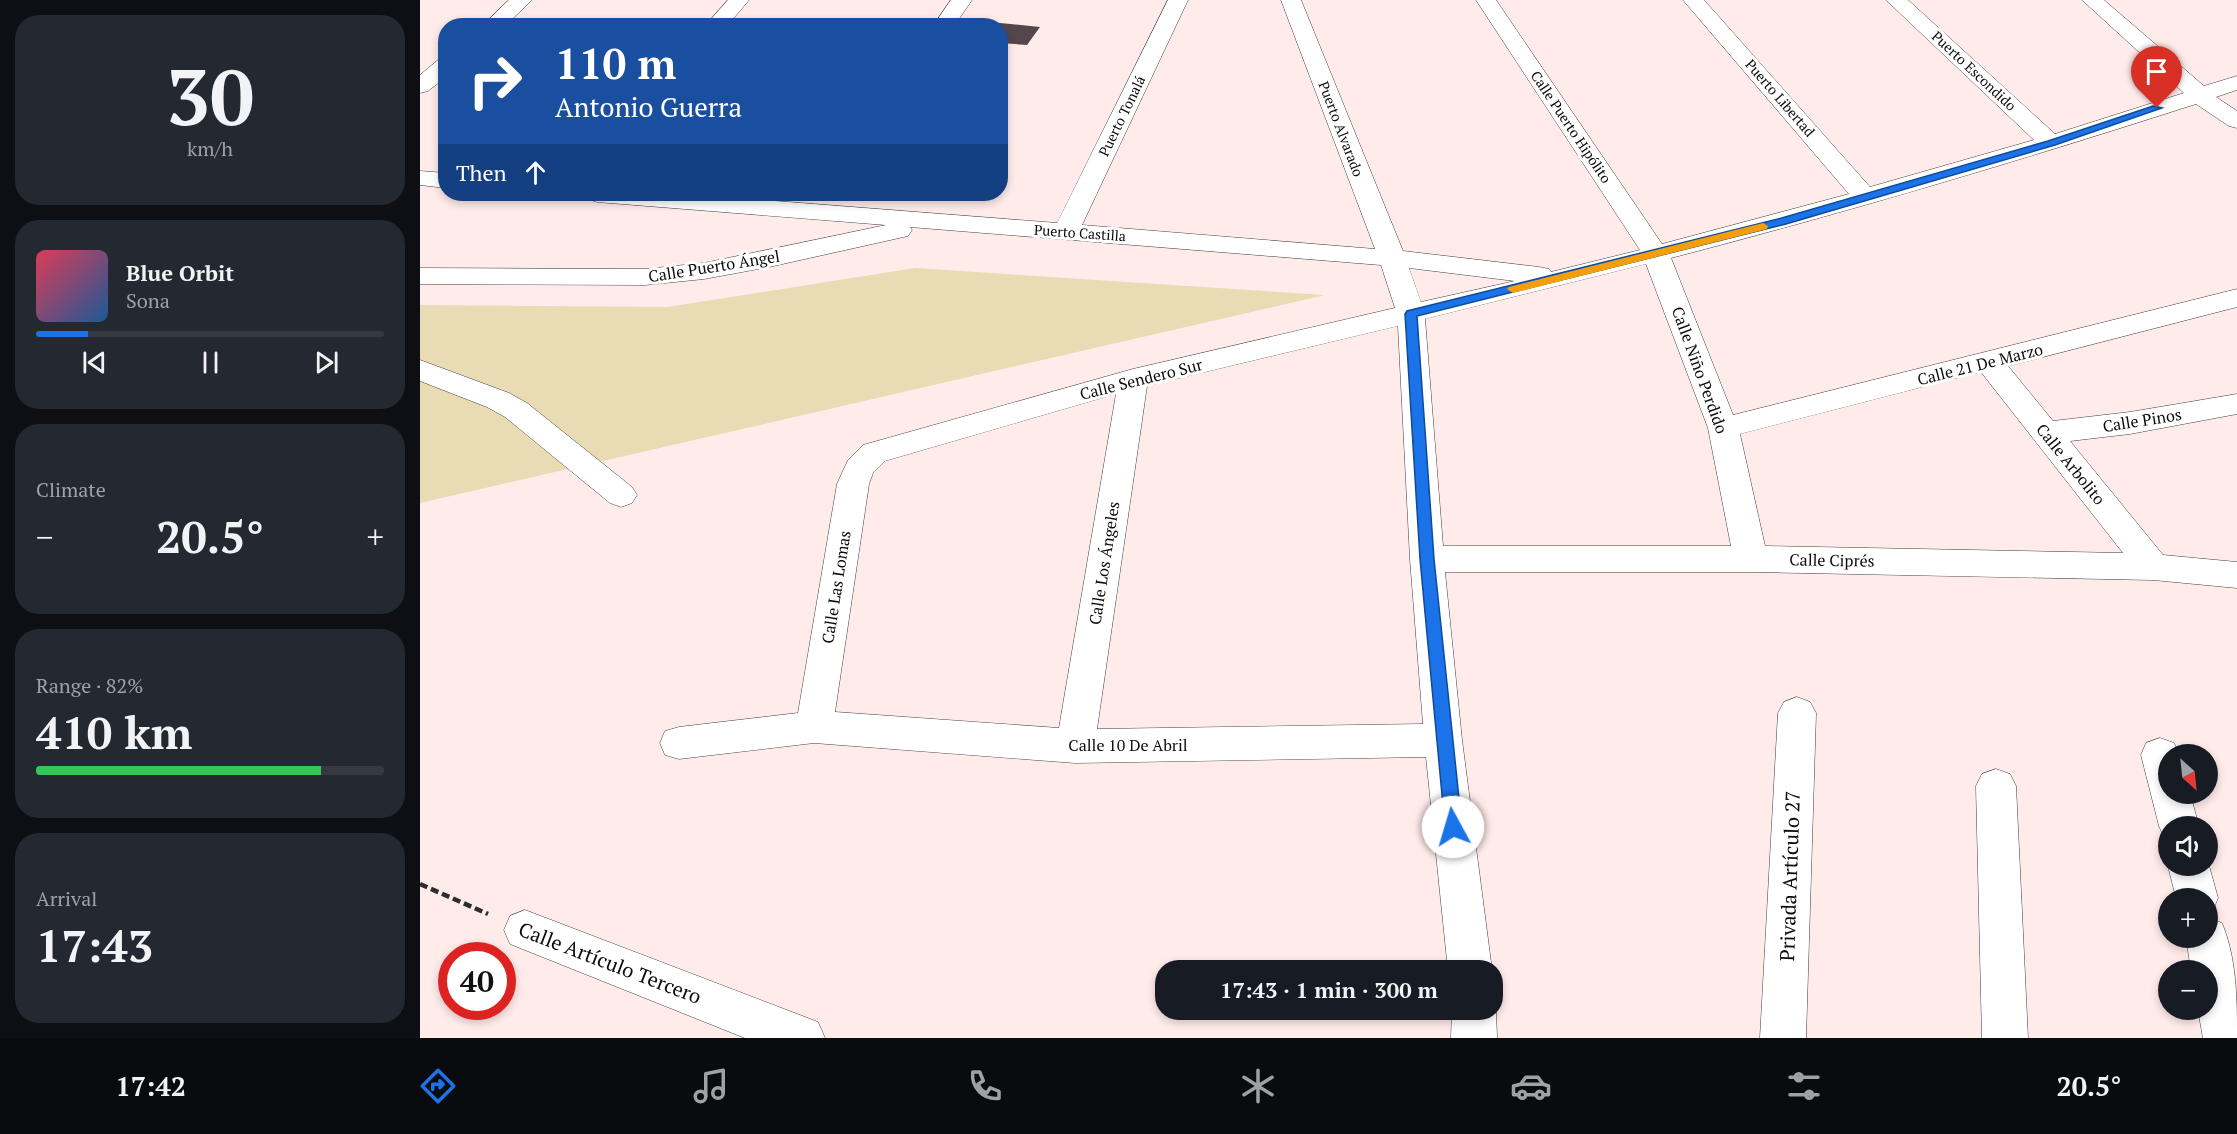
<!DOCTYPE html>
<meta charset="utf-8">
<style>
body{margin:0;font-family:"PT Serif",serif;background:#242831;color:#f1f3f6;height:100vh;display:flex;flex-direction:column;font-size:22px;white-space:nowrap}
*{box-sizing:border-box;margin:0}
p{font-size:20px;color:#9ea1a6}
.icon{flex:none;width:33px;height:33px;fill:none;stroke:currentColor;stroke-width:2;stroke-linecap:round;stroke-linejoin:round}
.map{position:relative;flex:1;overflow:hidden}
.sheet{display:flex;flex-direction:column;gap:15px;padding:15px;background:#0d0f14;width:420px}
.sheet>*{flex:none}
.top-card{position:absolute;left:18px;top:18px;width:570px;height:183px;border-radius:24px;box-shadow:0 3px 9px #0003;background:#1a4fa0;color:#fff;overflow:hidden}
.needle{width:39px;rotate:153deg}
.buttons{position:absolute;left:1738px;top:744px;display:grid;gap:12px}
.buttons a{display:grid;place-items:center;width:60px;height:60px;border-radius:50%;background:#171b24;box-shadow:0 3px 9px #0003;font-size:30px}
.speed{position:absolute;left:18px;top:942px;display:flex;gap:12px;font-size:30px;font-weight:700;text-align:center}
.speed>*{display:grid;place-content:center;width:78px;height:78px;border-radius:50%;background:#171b24;box-shadow:0 3px 9px #0003;line-height:1}
.speed .limit{border:9px solid #d22;background:#fff;color:#111}
.pin{position:absolute;display:grid;place-items:center;width:51px;height:51px;color:#fff;margin:-62px -26px;border-radius:50% 50% 50% 0;rotate:-45deg;box-shadow:0 0 6px #0007}
.pin .icon{rotate:45deg}
.me{position:absolute;width:66px;margin:-33px;rotate:354deg;stroke-linejoin:round;filter:drop-shadow(0 0 4px #0008)}
.turn{display:flex;align-items:center;gap:21px;height:126px;padding:0 18px;font-size:27px}
.turn .icon{width:78px;height:78px;stroke-width:2.5}
.turn b{display:block;font-size:42px;line-height:51px}
.then{display:flex;align-items:center;height:57px;padding:0 18px;background:#0003;gap:12px;font-size:22px}
.big{font-size:45px;font-weight:800;line-height:1.1}
.sheet .tile{flex:1;display:flex;flex-direction:column;justify-content:center;gap:9px;min-width:0;padding:0 21px;border-radius:24px;background:#242831}
.sheet .dial{align-items:center;gap:0}
.dial b{font-size:78px;line-height:1}
.song{display:flex;align-items:center;gap:18px}
.cover{width:72px;height:72px;border-radius:9px;background:linear-gradient(135deg,hsl(350 70% 55%),hsl(210 70% 35%))}
.played{height:6px;border-radius:3px;background:linear-gradient(90deg,#1a73e8 15%,#363941 15%)}
.keys{display:flex;justify-content:space-around;direction:ltr}
.heat{display:flex;justify-content:space-between;align-items:center;font-size:33px;direction:ltr}
.charge{height:9px;border-radius:4px;background:linear-gradient(90deg,#34c759 82%,#363941 0)}
.trip{position:absolute;left:735px;top:960px;width:348px;height:60px;border-radius:24px;background:#171b24;box-shadow:0 3px 9px #0003;font-weight:800;line-height:60px;text-align:center}
.menu{display:flex;height:96px;justify-content:space-around;align-items:center;background:#090b0e;color:#9ea1a6}
.menu .icon{width:42px;height:42px}
.menu .current{color:#1a73e8}
.menu b{font-size:27px;color:#f1f3f6}
main{display:flex;flex:1;min-height:0}
.map>svg:first-child{display:block}
.green{fill:#e9dbb3}
.building{fill:#54474c}
.lines{fill:none;stroke-linecap:round;stroke-linejoin:round}
.minor-casing{stroke:#3e3e3e;stroke-width:1}
.path{stroke:#2d2d2d;stroke-width:4.5;stroke-dasharray:8 4;stroke-linecap:butt}
.minor{fill:#fff;fill-rule:evenodd}
.route{fill:#1a73e8;stroke:#114b97;stroke-width:1.5}
.slow{fill:#f59e0b}
.labels{text-anchor:middle;stroke-width:6;stroke-linejoin:round;paint-order:stroke}
.far-street-label{font-size:14px;fill:#0b0b0b;stroke:#fff}
.street-label{font-size:16px;fill:#0b0b0b;stroke:#fff}
.near-street-label{font-size:20px;fill:#0b0b0b;stroke:#fff}
</style>
<main>
<section class="sheet">
<div class="tile dial"><b>30</b><p>km/h</p></div>
<div class="tile">
<div class="song"><i class="cover"></i><div><b>Blue Orbit</b><p>Sona</p></div></div>
<div class="played"></div>
<div class="keys"><svg class="icon" aria-label="previous" viewBox="0 0 24 24"><path d="M18 5L8 12l10 7zM5 5v14"/></svg><svg class="icon" aria-label="pause" viewBox="0 0 24 24"><path d="M8 5v14M16 5v14"/></svg><svg class="icon" aria-label="next" viewBox="0 0 24 24"><path d="M6 5l10 7-10 7zM19 5v14"/></svg></div>
</div>
<div class="tile"><p>Climate</p>
<div class="heat"><a>−</a><b class="big">20.5°</b><a>+</a></div>
</div>
<div class="tile"><p>Range · 82%</p><b class="big">410 km</b><div class="charge"></div></div>
<div class="tile"><p>Arrival</p><b class="big">17:43</b></div>
</section>
<div class="map">
<svg width="1817" height="1038" viewBox="0 0 1817 1038">
<rect width="100%" height="100%" fill="#ffebe9"/>
<path class="green" d="M495,268L905,295L0,503V305L248,307Z"/>
<path class="building" d="M570,22L620,27L607,45L580,43V26H567Z"/>
<g class="lines">
<g class="minor-casing">
<path id="minor" d="M89,0H112L85,26H62Z
M308,0H329L307,26H285Z
M531,0H552L534,26H513Z
M748,0H768L662,225L955,249L861,0H881L983,251L1119,267L1129,269L1131,272L1220,250L1056,0H1076L1242,244L1429,194L1263,0H1284L1450,187L1614,140L1466,0H1488L1635,134L1764,93L1662,0H1684L1784,86L1817,76V90L1796,97L1817,111V128L1809,126L1776,104C1602,160 1428,212 1251,258L1313,415L1817,289V307L1588,366L1633,421L1710,412L1817,394V414L1710,434L1650,441L1743,555L1817,562V588L1733,580L1331,572H1025L1042,740L1072,970H1028L1006,757L655,763L394,743L259,759L245,755L240,743L245,731L259,727L378,713L417,484L428,460L443,445L713,369L975,308L961,265L490,227L492,230L488,236L349,267L284,279L225,285L0,284V268L225,269L284,263L466,225L177,202L168,199L165,194H266L637,223ZM1226,264L1288,428L1311,546H1023L1005,319ZM989,268L1095,281L1001,302ZM978,326L990,559L1003,724L677,729L727,386ZM1561,372L1703,553L1345,546L1320,434ZM696,394L639,728L415,712L449,484L453,473L465,461Z
M26,58V77L8,91L0,93V75L18,60Z
M0,171L26,173V188L0,185Z
M0,360L89,393L107,403L212,487L217,495L212,503L201,507L190,503L85,417L67,407L0,381Z
M1377,697L1390,702L1396,713L1386,1038H1340L1358,713L1364,702Z
M1740,738L1754,743L1759,754H1749V794H1770L1779,826H1749V840L1745,839L1739,826L1721,755L1726,743Z
M1576,769L1590,774L1596,786L1608,1038H1562L1556,786L1562,774Z
M1788,862L1798,898L1792,912L1788,913V898H1756L1748,866H1788Z
M105,910L398,1022L405,1038H325L90,944L84,930L90,916Z
M1788,918L1802,923C1817,960 1817,999 1817,1038H1783L1778,1010H1788V970H1771L1766,938H1788Z
M1072,1001L1076,1010L1077,1038H1031L1032,1010H1072Z"/>
</g>
<path class="path" d="M0,884L68,914"/>
<use href="#minor" class="minor"/>
</g>
<path class="route" d="M1733,106L1742,108L1635,145L1366,224L997,316L1014,559L1042,827L1039,832L1033,834L1027,832L1025,827L1000,559L985,314L987,311L1358,219L1628,141Z"/>
<path class="slow" d="M1343,223L1348,226L1347,229L1093,293L1087,289L1089,287Z"/>
<g class="labels">
<g class="far-street-label">
<text transform="translate(1554 71) rotate(43)" y="5">Puerto Escondido</text>
<text transform="translate(1360 98) rotate(49)" y="5">Puerto Libertad</text>
<text transform="translate(702 116) rotate(-64)" y="5">Puerto Tonalá</text>
<text transform="translate(1151 127) rotate(56)" y="5">Calle Puerto Hipólito</text>
<text transform="translate(921 129) rotate(69)" y="5">Puerto Alvarado</text>
<text transform="translate(660 233) rotate(4)" y="5">Puerto Castilla</text>
</g>
<g class="street-label">
<text transform="translate(294 266) rotate(-9)" y="6">Calle Puerto Ángel</text>
<text transform="translate(1560 364) rotate(-14)" y="6">Calle 21 De Marzo</text>
<text transform="translate(1280 370) rotate(70)" y="6">Calle Niño Perdido</text>
<text transform="translate(721 379) rotate(-14)" y="6">Calle Sendero Sur</text>
<text transform="translate(1722 420) rotate(-9)" y="6">Calle Pinos</text>
<text transform="translate(1651 464) rotate(51)" y="6">Calle Arbolito</text>
<text transform="translate(1412 560) rotate(1)" y="6">Calle Ciprés</text>
<text transform="translate(684 563) rotate(-81)" y="6">Calle Los Ángeles</text>
<text transform="translate(416 587) rotate(-81)" y="6">Calle Las Lomas</text>
<text x="708" y="751">Calle 10 De Abril</text>
</g>
<g class="near-street-label">
<text transform="translate(1370 876) rotate(-88)" y="7">Privada Artículo 27</text>
<text transform="translate(190 963) rotate(21)" y="7">Calle Artículo Tercero</text>
</g>
</g>
</svg>
<div class="buttons">
<a><svg class="needle" viewBox="-14 -14 28 28"><path d="M0-13l5 13h-10z" fill="#e53935"/><path d="M0 13l5-13h-10z" fill="#9ea1a6"/></svg></a>
<a><svg class="icon" aria-label="sound" viewBox="0 0 24 24"><path d="M4 9h4l5-4v14l-5-4H4zM17 9q2 3 0 6"/></svg></a>
<a>+</a>
<a>−</a>
</div>
<div class="speed"><div class="limit">40</div></div>
<div class="pin" style="left:1737px;top:108px;background:#d93025"><svg class="icon" aria-label="arrive" viewBox="0 0 24 24"><path d="M6 21V4h12l-3 4 3 4H6"/></svg></div>
<svg class="me" style="left:1033px;top:827px" viewBox="-20 -20 40 40"><circle r="19" fill="#fff"/><path d="M0-13L10 11 0 6-10 11z" fill="#1a73e8"/></svg>
<div class="trip">17:43 · 1 min · 300 m</div>
<div class="top-card">
<div class="turn"><svg class="icon" aria-label="right" viewBox="0 0 24 24"><path d="M7 20v-9h11M14 6l5 5-5 5"/></svg><div><b>110 m</b>Antonio Guerra</div></div>
<div class="then">Then<svg class="icon" aria-label="ahead" viewBox="0 0 24 24"><path d="M12 20V5M6 11l6-6 6 6"/></svg></div>
</div>
</div>
</main>
<nav class="menu">
<b>17:42</b>
<svg class="icon current" aria-label="directions" viewBox="0 0 24 24"><path d="M12 3l9 9-9 9-9-9zM9 14v-3h6M13 9l2 2-2 2"/></svg>
<svg class="icon" aria-label="music" viewBox="0 0 24 24"><path d="M9 18V5l10-2v13"/><circle cx="6" cy="18" r="3"/><circle cx="16" cy="16" r="3"/></svg>
<svg class="icon" aria-label="phone" viewBox="0 0 24 24"><path d="M5 4h4l2 5-3 2q2 4 5 5l2-3 5 2v4C11 20 4 13 5 4z"/></svg>
<svg class="icon" aria-label="climate" viewBox="0 0 24 24"><path d="M12 3v18M4 7l16 10M4 17L20 7"/></svg>
<svg class="icon" aria-label="car" viewBox="0 0 24 24"><path d="M5 17H2v-5l4-1 3-4h7l3 4 3 1v5h-3M9 17h6M6 11h13"/><circle cx="7" cy="17" r="2"/><circle cx="17" cy="17" r="2"/></svg>
<svg class="icon" aria-label="filters" viewBox="0 0 24 24"><path d="M4 7h16M4 17h16"/><circle cx="9" cy="7" r="2"/><circle cx="15" cy="17" r="2"/></svg>
<b>20.5°</b>
</nav>
